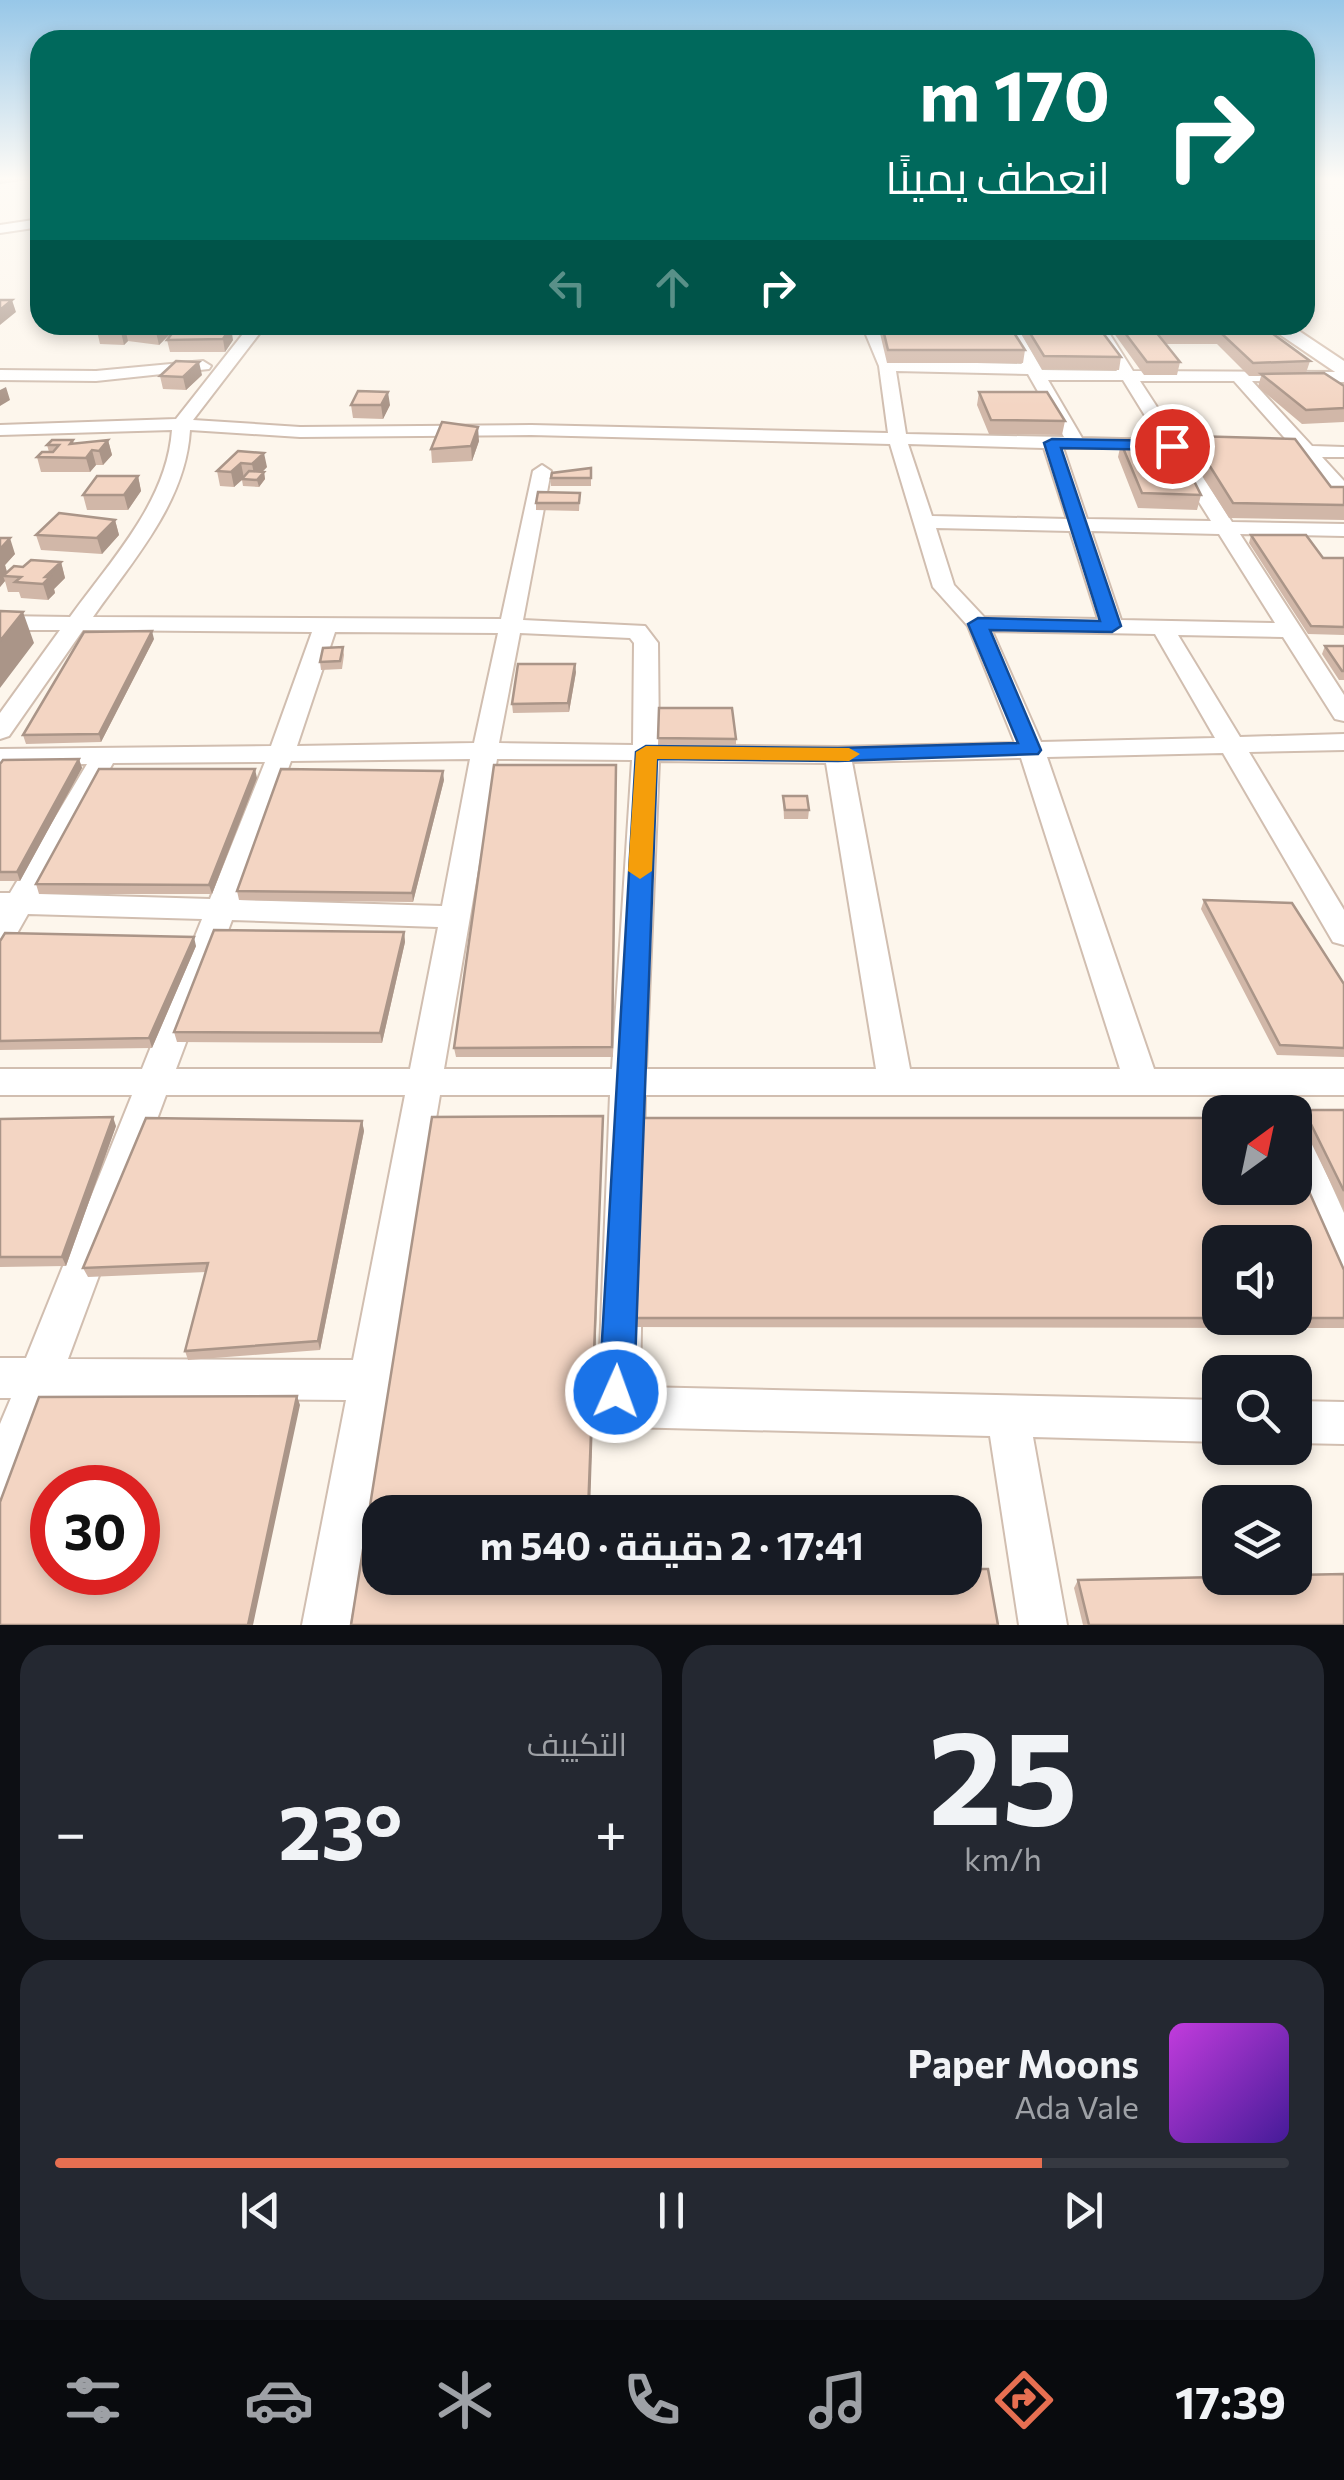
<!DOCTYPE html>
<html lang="ar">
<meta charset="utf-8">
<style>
body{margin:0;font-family:Commissioner,Cairo,sans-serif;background:#242831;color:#f1f3f6;direction:rtl;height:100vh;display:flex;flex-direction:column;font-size:38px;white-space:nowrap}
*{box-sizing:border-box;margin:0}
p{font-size:32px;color:#9ea1a6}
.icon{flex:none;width:55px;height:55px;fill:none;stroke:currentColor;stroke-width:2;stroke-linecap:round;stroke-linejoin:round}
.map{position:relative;height:1625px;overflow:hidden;direction:ltr}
.sheet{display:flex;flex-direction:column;gap:20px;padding:20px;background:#0d0f14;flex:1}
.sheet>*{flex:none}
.top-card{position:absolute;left:30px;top:30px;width:1285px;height:305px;border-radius:30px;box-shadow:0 5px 15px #0003;direction:rtl;background:#00695c;color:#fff;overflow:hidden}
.needle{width:65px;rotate:33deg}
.buttons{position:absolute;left:1202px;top:1095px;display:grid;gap:20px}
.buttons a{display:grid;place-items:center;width:110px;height:110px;border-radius:20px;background:#171b24;box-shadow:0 5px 15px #0003;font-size:50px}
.speed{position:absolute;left:30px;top:1465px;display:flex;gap:20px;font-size:50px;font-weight:700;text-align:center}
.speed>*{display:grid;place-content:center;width:130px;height:130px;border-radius:50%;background:#171b24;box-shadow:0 5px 15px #0003;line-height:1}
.speed .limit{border:15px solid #d22;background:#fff;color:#111}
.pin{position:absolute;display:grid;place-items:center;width:85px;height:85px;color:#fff;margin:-42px;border:5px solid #fff;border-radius:50%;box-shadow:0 2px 10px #0007}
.me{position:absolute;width:110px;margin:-55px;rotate:2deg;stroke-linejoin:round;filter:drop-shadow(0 0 8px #0008)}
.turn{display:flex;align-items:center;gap:35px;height:210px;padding:0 40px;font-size:45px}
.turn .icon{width:130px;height:130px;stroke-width:2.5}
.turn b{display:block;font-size:70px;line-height:85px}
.lanes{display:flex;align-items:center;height:95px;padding:0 40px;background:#0003;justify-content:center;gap:50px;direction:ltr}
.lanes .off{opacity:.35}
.big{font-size:75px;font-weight:700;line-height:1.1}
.sheet .widget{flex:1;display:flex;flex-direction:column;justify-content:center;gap:15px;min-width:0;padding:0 35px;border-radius:30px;background:#242831}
.sheet .dial{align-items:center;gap:0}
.dial b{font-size:130px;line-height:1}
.song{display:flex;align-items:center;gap:30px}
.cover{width:120px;height:120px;border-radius:15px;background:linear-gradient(135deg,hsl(290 70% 55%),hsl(260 70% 35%))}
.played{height:10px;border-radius:5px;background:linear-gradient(90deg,#e76f51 80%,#363941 80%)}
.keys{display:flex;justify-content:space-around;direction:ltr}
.heat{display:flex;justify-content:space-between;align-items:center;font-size:55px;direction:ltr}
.sheet .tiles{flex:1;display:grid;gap:20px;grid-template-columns:1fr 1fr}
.widget:last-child{grid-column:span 2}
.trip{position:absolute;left:362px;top:1495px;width:620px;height:100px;border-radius:30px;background:#171b24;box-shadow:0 5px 15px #0003;font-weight:700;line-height:100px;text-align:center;direction:rtl}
.menu{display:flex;height:160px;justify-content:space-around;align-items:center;background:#090b0e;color:#9ea1a6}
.menu .icon{width:70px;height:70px}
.menu .selected{color:#e76f51}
.menu b{font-size:45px;color:#f1f3f6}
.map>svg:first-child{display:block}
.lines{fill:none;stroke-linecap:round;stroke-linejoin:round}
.street-casing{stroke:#d1beb0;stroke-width:4}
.secondary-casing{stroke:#d6c0b0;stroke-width:4}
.street{fill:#fff;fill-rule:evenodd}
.secondary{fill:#fff;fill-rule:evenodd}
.wall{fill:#d1b7a8}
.shaded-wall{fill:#aa9588}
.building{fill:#f3d5c3;stroke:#aa9588;stroke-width:2.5;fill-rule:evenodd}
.route{fill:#1a73e8;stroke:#114b97;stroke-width:2.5}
.slow{fill:#f59e0b}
</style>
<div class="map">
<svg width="1344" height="1625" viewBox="0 0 1344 1625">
<rect width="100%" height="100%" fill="#fdf6ec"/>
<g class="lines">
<g class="street-casing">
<path id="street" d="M40,219V227L0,233V225Z
M250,325H266L193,420L300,427L531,425L888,433L879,366L862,325H878L893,361L1022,364L1000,325H1016L1042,370L1117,371L1088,325H1104L1133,371L1344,372V382L1252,381L1312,446L1344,447V457H1322L1344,481V498L1337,496L1301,456L1265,454V446L1291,445L1234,381H1140L1232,522L1344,524V536L1240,534L1344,695V721L1335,719L1283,637L1178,635L1240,737L1344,734V750L1249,752L1344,910V945L1333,942L1223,753L1047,757L1154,1069H1344V1095H1292L1300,1112L1295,1121V1112H1265L1257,1095H645L640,1387L1220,1400V1442L1033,1437L1067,1625H1019L990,1436L626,1427L604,1415L598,1401L610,1095H440L350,1625H302L346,1400L53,1398L16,1496L0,1502V1424L11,1398H0V1358H26L132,1095H0V1069H142L202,919L28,914L11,944L0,948V893H10L87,764L0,765V749L271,746L312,632L83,630L9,736L0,739V713L60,630H0V616L70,617C111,560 167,502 172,430L0,435V425L176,419ZM896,371L1028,374L1064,437L906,434ZM1048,380H1123L1160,440L1082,438ZM190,430L300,437L531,435L890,444L933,587L968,626L1015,743L838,747L659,745L658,643L645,626L523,620L551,471L542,465L533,471L501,619L93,617C133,560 186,502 190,430ZM908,444L1044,448L1067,519L932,516ZM1063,448H1165L1211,521L1087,519ZM936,528L1070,531L1098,619L984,617L954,585ZM1091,531L1219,534L1275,623L1121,620ZM992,631L1155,634L1215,738L1041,742ZM335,632L498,633L474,743L297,746ZM520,633L630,638L634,643L633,745L499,743ZM1021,758L1120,1069H910L852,762ZM470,759L442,906L239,900L291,761ZM497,759L632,760L612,1069H444ZM659,761L826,763L876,1069H646ZM265,762L210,899L39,894L113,763ZM232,920L438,927L410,1069H176ZM166,1095H405L353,1360L68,1359Z
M203,361L211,366L209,369L96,381L0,380V370L96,371Z
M1295,1129L1308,1133L1344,1213V1273L1330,1268L1295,1186Z
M1295,1401L1344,1402V1444L1295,1443Z"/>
</g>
<g class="secondary-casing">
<path id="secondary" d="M1266,325H1290L1344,361V378Z"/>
</g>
<use href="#street" class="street"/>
<use href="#secondary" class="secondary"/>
</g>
<path class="wall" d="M104,325L172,332L159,345L128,341L124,345L100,344L97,331Z
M878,325H1009L1025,350L1023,363H887Z
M1016,325H1097L1121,357L1119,370L1042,369Z
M1108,325H1261L1310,361L1306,373L1344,386V422L1302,424L1258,387L1261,376H1249L1217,344H1166L1180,362L1177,375H1144Z
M167,340H233L225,352H170Z
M202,375L186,390L163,389L160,376Z
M979,392L1065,421L1062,435L989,434L977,405Z
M351,405H390L383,419L353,418Z
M1191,436L1331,487H1344V520L1229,518L1187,451Z
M73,440L74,444L108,440L112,455L103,465H96L90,472H41L37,457L49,452L47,445Z
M479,441L472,461L432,463L431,449Z
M1121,443L1201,495L1197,510L1138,508L1118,457Z
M238,451L267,467L262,472H264L265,479L259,487L243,486L242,480L234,487L220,486L217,471Z
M591,468V486H551V478Z
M138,476L141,491L128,510H87L83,495Z
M580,493L579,511L536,510V503Z
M115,520L119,535L102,554L41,550L36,535Z
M1251,535L1323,558H1344V635L1308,634L1249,543Z
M0,538L15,554L5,565L7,572L23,567L61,562L65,578L54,589L55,593L48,600L21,598L19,592H8L5,581L0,587Z
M154,639L101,742L26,744L23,735Z
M1325,646H1344V680H1339L1322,654Z
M343,647L344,655L342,669L321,670L320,662Z
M576,672L569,712L513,713L512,704Z
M659,708L736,739V748L658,746Z
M79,759L82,768L20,881H0V764Z
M616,765L613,1057H456L454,1048Z
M257,778L212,894H39L36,884Z
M444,780L413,902L239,900L237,891Z
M783,796L809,810L808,819H784Z
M1204,900L1344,984V1057L1277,1055L1201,909Z
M404,932L405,942L382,1043L177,1042L174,1032Z
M0,941L196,946L152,1048L0,1050Z
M1304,1110H1344V1210L1300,1120Z
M0,1119L116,1126L66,1266L0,1267Z
M362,1121L364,1131L320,1350L188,1360L185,1351L206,1272L88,1277L83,1268Z
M1344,1270V1328L626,1327V1318Z
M1078,1580L1344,1625H1083L1074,1588Z"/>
<path class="shaded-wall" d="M0,179H36L0,184Z
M12,300L16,312L0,325V310Z
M163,325H170L172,332L159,345L156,332Z
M231,327L233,340L225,352L223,339Z
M125,328L128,341L124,345L121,332Z
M199,362L202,375L186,390L183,377Z
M6,387L10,400L0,406V390Z
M388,392L390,405L383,419L381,405Z
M478,427L479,441L472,461L471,446Z
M108,440L112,455L103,465L99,451Z
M92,450L96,465L90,472L86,458Z
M264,453L267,467L255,479L252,464Z
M241,463L244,478L234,487L231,472Z
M264,472L265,479L259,487L257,480Z
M138,476L141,491L128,510L124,495Z
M115,520L119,535L102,554L97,538Z
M10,538L15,554L5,565L8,576H3L5,581L0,587V549Z
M61,562L65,578L54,589L55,593L48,600L43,584L45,577Z
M23,612L34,643L0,688V641Z
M152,631L154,639L101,742L99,734Z
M575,664L576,672L569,712L568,703Z
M79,759L82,768L20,881L17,872Z
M255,769L257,778L212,894L209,885Z
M443,771L444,780L413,902L412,893Z
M404,932L405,942L382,1043L380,1033Z
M194,937L196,946L152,1048L149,1038Z
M603,1116L590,1512H588Z
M113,1117L116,1126L66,1266L62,1257Z
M362,1121L364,1131L320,1350L318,1341Z
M297,1396L300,1405L253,1625H248Z"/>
<path class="building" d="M0,300H12L0,310Z
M104,325H163L156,332L125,328L121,332L97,331Z
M882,325H1009L1025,350H888Z
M1025,325H1097L1121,357L1044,356Z
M1119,325H1261L1310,361L1253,363L1220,332H1156L1180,362H1147Z
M231,327L223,339L167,340L176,328Z
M176,361L199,362L183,377L160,376Z
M1324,373L1344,386V408L1306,410L1261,374Z
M358,391L388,392L381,405H351Z
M979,392H1047L1065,421L991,420Z
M442,422L478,427L471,446L431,449Z
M1191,436L1295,439L1331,487H1344V505L1233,503Z
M52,440H73L70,444L108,440L99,451L92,450L86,458L37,457L42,452H53L59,445H47Z
M1121,443L1176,445L1201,495L1142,493Z
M238,451L264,453L252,464L241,463L231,472L217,471Z
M591,468V478H551L552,473Z
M249,471L264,472L257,480L242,479Z
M97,476H138L124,495H83Z
M538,492L580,493L579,503H536Z
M59,513L115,520L97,538L36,535Z
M1251,535H1306L1323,558H1344V627L1311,626Z
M0,538H10L0,549Z
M31,560L61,562L45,577H50L43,584L15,582L21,577L3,576L14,566L23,567Z
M0,611L23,612L0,641Z
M152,631L99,734L23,735L84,632Z
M1325,646H1344V671H1342Z
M343,647L340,661L320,662L323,648Z
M518,664H575L568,703L512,704Z
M659,708H732L736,739L658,738Z
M79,759L17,872H0V764L3,760Z
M494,765H616L612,1047L454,1048Z
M99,769H255L209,885L36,884Z
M281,769L443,771L412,893L237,891Z
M783,796H807L809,810H785Z
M1204,900L1292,903L1344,984V1048L1280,1045Z
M214,930L404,932L380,1033L174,1032Z
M5,933L194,937L149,1038L0,1041V941Z
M1304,1110H1344V1191Z
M603,1116L588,1512H380V1578H965V1569H988L998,1625H351L432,1117Z
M113,1117L62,1257H0V1119Z
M146,1118L362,1121L318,1341L185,1351L208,1263L83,1268Z
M631,1118H1220V1188H1295V1160L1344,1270V1318H626ZM1220,1242H1295V1318H1220Z
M297,1396L248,1625H0V1502L39,1397ZM52,1488H138V1572H52Z
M1344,1574V1625H1089L1078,1580L1220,1577L1295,1578V1575Z"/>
<linearGradient id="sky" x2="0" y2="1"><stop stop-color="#97c7e8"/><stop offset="0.44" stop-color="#fefbf6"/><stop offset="1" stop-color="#fefbf6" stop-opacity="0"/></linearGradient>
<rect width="1344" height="406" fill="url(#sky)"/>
<path class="route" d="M1052,439L1172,441L1180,446L1172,450L1061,448L1121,626L1112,632L990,630L1041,750L1038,754L838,761L657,759L634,1392L629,1403L616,1408L604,1403L599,1392L636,752L646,746L838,748L1018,743L968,624L978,618L1100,621L1044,443Z"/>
<path class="slow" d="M646,746L849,748L860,754L849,761L657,759L652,871L640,879L628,871L636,752Z"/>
</svg>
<div class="buttons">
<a><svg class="needle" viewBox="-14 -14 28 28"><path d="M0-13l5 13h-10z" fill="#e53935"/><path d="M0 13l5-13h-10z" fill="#9ea1a6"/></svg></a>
<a><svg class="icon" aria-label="sound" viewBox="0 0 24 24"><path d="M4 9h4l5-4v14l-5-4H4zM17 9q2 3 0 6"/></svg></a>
<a><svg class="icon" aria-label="search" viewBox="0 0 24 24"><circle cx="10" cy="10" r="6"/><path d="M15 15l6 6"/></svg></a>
<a><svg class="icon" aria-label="layers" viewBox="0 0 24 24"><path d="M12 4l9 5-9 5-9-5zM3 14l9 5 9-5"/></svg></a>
</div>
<div class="speed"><div class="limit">30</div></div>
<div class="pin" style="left:1172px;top:446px;background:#d93025"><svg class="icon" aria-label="arrive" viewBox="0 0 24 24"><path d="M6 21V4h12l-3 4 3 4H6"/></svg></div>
<svg class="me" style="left:616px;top:1392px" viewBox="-20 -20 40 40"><circle r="17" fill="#1a73e8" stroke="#fff" stroke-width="3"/><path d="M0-11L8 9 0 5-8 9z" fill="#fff"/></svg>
<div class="trip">17:41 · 2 دقيقة · 540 m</div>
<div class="top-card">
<div class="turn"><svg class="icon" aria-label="right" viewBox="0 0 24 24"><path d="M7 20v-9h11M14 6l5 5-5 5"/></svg><div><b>170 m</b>انعطف يمينًا</div></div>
<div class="lanes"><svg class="icon off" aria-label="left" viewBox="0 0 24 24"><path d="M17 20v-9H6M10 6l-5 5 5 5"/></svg><svg class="icon off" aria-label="ahead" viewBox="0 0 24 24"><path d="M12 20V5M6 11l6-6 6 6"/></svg><svg class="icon" aria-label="right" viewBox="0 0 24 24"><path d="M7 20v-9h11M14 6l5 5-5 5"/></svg></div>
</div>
</div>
<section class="sheet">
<div class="tiles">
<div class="widget dial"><b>25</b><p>km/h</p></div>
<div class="widget"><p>التكييف</p>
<div class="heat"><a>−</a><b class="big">23°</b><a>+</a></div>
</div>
<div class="widget">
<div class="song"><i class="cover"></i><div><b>Paper Moons</b><p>Ada Vale</p></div></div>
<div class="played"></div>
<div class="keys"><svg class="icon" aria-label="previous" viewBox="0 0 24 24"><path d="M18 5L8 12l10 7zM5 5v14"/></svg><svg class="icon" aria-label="pause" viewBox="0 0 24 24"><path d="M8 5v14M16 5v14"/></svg><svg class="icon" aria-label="next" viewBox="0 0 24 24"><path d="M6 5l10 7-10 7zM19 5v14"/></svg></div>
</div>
</div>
</section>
<nav class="menu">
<b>17:39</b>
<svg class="icon selected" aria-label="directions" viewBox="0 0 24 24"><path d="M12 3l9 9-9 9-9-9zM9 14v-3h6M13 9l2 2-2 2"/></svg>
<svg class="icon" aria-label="music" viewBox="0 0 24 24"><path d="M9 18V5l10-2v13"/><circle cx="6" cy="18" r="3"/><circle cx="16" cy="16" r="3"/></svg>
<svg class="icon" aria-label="phone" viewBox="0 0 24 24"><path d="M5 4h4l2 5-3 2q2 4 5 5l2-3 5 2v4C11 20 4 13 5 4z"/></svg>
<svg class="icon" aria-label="climate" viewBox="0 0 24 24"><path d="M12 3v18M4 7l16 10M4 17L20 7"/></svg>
<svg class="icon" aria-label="car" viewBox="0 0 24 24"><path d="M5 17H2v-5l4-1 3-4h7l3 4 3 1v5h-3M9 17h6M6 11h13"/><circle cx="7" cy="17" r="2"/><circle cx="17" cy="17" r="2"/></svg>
<svg class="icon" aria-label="filters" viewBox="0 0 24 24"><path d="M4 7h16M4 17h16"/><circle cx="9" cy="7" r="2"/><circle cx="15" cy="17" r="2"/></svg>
</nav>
